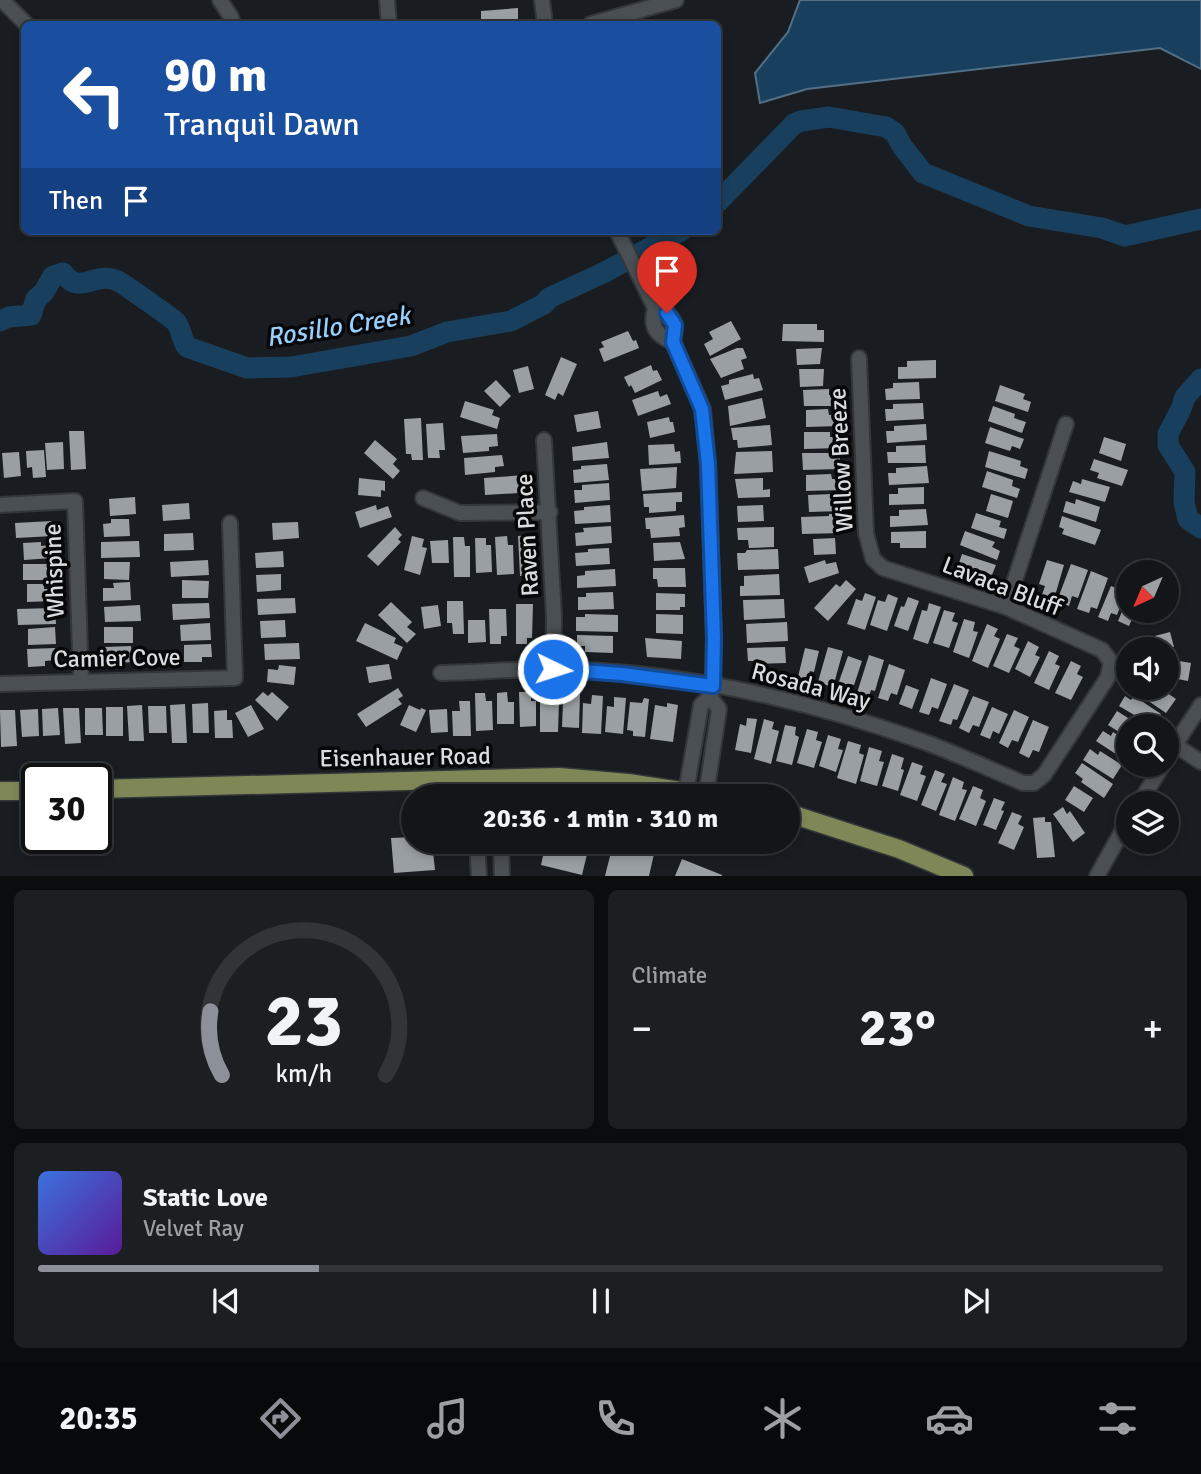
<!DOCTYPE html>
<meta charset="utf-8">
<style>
body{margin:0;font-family:Signika,sans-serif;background:#1c1f22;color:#f1f3f6;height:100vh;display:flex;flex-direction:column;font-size:26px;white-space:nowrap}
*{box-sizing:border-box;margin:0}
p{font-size:23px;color:#9d9fa2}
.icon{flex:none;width:38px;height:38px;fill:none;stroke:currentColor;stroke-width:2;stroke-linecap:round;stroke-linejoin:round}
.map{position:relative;height:876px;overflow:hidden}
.details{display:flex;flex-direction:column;gap:14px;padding:14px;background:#0a0c0e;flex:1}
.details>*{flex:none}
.hud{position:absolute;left:21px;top:21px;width:700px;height:214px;border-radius:10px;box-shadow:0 4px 10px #0003,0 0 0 2px #323538;background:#1a4fa0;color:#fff;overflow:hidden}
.needle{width:46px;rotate:224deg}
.controls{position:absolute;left:1116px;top:560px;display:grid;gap:14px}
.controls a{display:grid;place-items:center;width:63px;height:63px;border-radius:50%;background:#131619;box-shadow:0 4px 10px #0003,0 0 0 2px #323538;font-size:35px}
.speed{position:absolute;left:21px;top:763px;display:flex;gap:14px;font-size:35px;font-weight:700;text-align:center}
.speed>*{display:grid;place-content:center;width:91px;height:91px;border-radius:50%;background:#131619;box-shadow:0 4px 10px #0003,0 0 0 2px #323538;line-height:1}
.speed .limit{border:4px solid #111;border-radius:10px;background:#fff;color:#111}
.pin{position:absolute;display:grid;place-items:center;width:60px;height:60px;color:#fff;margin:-72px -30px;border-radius:50% 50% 50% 0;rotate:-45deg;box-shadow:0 0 7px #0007}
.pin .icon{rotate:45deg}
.me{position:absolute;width:77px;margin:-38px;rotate:94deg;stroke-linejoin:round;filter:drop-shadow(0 0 5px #0008)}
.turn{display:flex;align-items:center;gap:24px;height:147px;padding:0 28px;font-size:32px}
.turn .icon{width:91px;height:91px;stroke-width:2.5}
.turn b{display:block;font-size:49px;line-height:60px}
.then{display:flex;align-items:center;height:66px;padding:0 28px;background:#0003;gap:14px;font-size:26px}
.big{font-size:52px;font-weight:800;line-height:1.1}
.details .tile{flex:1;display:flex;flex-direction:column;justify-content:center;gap:10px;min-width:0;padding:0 24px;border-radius:10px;background:#1c1f22}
.details .dial{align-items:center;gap:0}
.dial svg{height:182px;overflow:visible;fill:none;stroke:#323538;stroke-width:7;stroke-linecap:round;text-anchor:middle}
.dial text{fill:#f1f3f6;stroke:none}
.song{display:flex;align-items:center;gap:21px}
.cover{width:84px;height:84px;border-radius:10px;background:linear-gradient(135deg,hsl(220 70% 55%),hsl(270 70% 35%))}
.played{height:7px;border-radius:4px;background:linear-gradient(90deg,#8c9099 25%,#323538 25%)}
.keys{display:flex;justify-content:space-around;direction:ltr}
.heat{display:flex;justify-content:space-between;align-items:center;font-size:38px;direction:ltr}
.details .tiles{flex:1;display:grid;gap:14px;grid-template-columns:1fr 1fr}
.tile:last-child{grid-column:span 2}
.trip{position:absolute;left:401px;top:784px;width:399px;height:70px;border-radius:35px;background:#131619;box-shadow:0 4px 10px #0003,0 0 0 2px #323538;font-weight:800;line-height:70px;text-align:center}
.tabs{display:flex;height:112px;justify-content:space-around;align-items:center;background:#08090a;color:#9d9fa2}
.tabs .icon{width:49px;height:49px}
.tabs .current{color:#8c9099}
.tabs b{font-size:32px;color:#f1f3f6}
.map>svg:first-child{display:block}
.water{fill:#18405e;stroke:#526f85;stroke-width:2}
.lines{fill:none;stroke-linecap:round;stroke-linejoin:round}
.river{stroke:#18405e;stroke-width:21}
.building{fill:#999fa3}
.minor-casing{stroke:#343739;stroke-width:18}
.major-casing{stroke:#343739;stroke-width:21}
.minor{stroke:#4a4f53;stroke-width:14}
.major{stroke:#7f8757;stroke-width:18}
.route-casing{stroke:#114b97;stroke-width:18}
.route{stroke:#1a73e8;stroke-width:12}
.labels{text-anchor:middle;stroke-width:7;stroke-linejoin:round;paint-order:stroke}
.street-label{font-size:24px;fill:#dadddf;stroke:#060709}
.water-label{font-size:26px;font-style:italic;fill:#98cffd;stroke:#060709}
</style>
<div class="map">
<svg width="1201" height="876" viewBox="0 0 1201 876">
<rect width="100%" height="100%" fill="#191d21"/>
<path class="water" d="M800,0H1201V69L1160,48L807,89L760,103L755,73L788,32Z"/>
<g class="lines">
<path class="river" d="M718,202L794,124L801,121L829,117L886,127L895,133L902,146L923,173L1029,216L1102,228L1125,236L1201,219
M0,321L9,317L31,315L36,299L44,292L53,276L63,273C80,297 95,270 118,281C124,284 173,319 176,322C182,330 181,339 187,347L247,368L291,367L411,346L447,332L511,321L544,304L549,298L605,272L681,231
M1201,379L1185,397L1181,409L1168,434V445L1185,472L1184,502L1188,519L1201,528"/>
</g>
<path class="building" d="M518,8V24H486L485,20H481V11Z
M731,321L741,339L710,356L704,344L713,339L709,332Z
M783,324H817V330H824V342L782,341Z
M628,331L633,341L636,340L639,348L604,362L599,349L604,347L601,342Z
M737,348H743L747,358L741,360L744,369L721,378L710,359Z
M822,348L820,364L797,365L796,349Z
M561,357L577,364L563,396L558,393L555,400L545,395Z
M936,360V378L898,379V367H907V361Z
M651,365L653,371L657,370L662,380L635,393L631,385L629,387L624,377Z
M528,366L534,389L519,393L513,370Z
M799,369H824L823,386L800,387Z
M753,374L754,379L759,378L763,390L725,400L721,386L729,384V380Z
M496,380L511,396L500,407L484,391Z
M919,382L920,399L886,400L885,389L893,388V383Z
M1000,385L1025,394L1023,399L1031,402L1028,412L995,401Z
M829,389V395L838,394L839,406H804L803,390Z
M658,391L660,397L667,394L671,404L638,416L632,400Z
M762,398L766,418L730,426L728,406Z
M465,401L494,410L492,415L500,418L497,429L460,417Z
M923,403L924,419L886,421L885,409H893V404Z
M993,406L1015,414L1014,418L1026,422L1022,433L988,421Z
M828,409L829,415L838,414L839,426L806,427V410Z
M598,411L601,428L577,432L574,415Z
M669,417L670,422H673L675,432L650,438L647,422Z
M421,418L423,460H412L411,454H406L404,419Z
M443,423L445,450H439L440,458H428L426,424Z
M926,424L927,440L887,443L886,431H894V426Z
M770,425L772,445L738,448L737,440H733L731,428Z
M990,427L1024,439L1020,449L1012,446L1010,451L985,443Z
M69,431H84L86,469L71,470Z
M804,432H830V437H839V448L804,449Z
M497,434L498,446L489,447V451L463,453L461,436Z
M1104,437L1126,444L1121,461L1099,453Z
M375,440L397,459L393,464L400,471L393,479L364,453Z
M63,442L64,469L47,470L45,443Z
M607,442L609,458L573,461L572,447Z
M674,444L675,452L680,451L681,463L649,465L648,445Z
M925,445L926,463H888L887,452H896V446Z
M44,450L46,477L33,478L32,467L27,468L26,451Z
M772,451L773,472L734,474L736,452Z
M989,451L1021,461L1020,466L1028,469L1025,479L985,467Z
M19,452L21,476L4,478L2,453Z
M802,453H831V458H840V469L803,470Z
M502,455L504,466L495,467V472L465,475L464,458Z
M1094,459L1128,470L1122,486L1097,478L1099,473L1090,470Z
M607,464L609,480L574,483L573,470L581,469V466Z
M927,466L929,483L889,485L888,473H896V468Z
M677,467L676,488L642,491L640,469Z
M987,471L1013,480L1012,486L1020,489L1017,498L982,487Z
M831,474L832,479H841V490L806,491V475Z
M526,475L527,487L518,488L519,493L485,495L484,478Z
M359,478L385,481V491L381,490V497L358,495Z
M763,478V490L770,489V497L738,498L735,479Z
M1082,479L1110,487L1105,502L1069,492L1073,481L1081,484Z
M609,483L610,500L575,503L574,490H582V485Z
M924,487V504L889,505V494H898V488Z
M682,492V502H676V511L649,513V507H644L643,494Z
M832,494V500L841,499L842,511L809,512L808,495Z
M991,494L1013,501L1008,518L986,511Z
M135,497L136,514L110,516L109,499Z
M1076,499L1100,507L1096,522L1063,512L1066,501L1075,504Z
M189,503L190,519L163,521L162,505Z
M376,505L377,510L388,506L392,517L360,528L355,512Z
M610,505L611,522L575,524L574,511L584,510V507Z
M763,505L764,521L738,522L737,506Z
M926,509L928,525L890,527V516H899V510Z
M976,513L1001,521L999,527L1007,529L1004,539L971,528Z
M829,514H836V520H843V533L802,534L801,517L829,516Z
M684,515L685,527L679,528L680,536L651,538L650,529H646L645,518Z
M1062,516L1101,530L1095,545L1062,534L1064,529L1059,527Z
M111,519H129L130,536L104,537L103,524L111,523Z
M52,521L53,536L16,538L15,523Z
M298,522L299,538L273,540L272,523Z
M611,526L612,543L576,546L575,533L584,532L583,528Z
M395,527L402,535L398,539L401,542L378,566L367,556Z
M774,527V547L749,548L748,540H738L737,528Z
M926,531V548H900V543H891V532Z
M965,531L995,542L992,547L1000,551L997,560L960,545Z
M193,533L194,550L164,551V534Z
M532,535L535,575L520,576L518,536Z
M412,536L424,539L422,547L427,548L420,575L404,570Z
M507,536L508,545H513L514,574L497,575L495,537Z
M453,537H464L465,546H470V577H454Z
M475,538H486V545H491L492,572L476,573Z
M835,538L836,554L814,555L813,539Z
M448,540L449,563H432L430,541Z
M139,541L140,557L101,558V542Z
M41,542V546L51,545L52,558L24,560L23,543Z
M680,542L685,559L654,561L653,543Z
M609,548L610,564L576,566L575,553L588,552V549Z
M778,549L779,569L738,570L737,553H745L747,550Z
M283,551L284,567L256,568L255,553Z
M962,554L996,565L992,575L984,572L982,577L957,569Z
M208,560L209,575L171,577L170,562Z
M825,560L826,564L836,562L839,573L809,583L804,567Z
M1047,560L1064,565L1054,599L1042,595L1045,586L1039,584Z
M104,562H130L129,580L104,579Z
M23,564H52V580H23Z
M1071,564L1088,570L1078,598L1072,596L1069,606L1057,601Z
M653,568H685L686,587H658L657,579H653Z
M615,569L616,586L577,588V576L585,575V571Z
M1091,571L1108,578L1097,609L1091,607L1089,613L1077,609Z
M281,574V590L257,592L256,575Z
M779,574L780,595L740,596V586H744V576Z
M182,580L209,581L208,598H182Z
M846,580L856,589L828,621L814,608L836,584L840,587Z
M130,582L131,600L103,601V588H114L113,583Z
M27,584H44V589H53L54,601L27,602Z
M1111,586L1126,592L1117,615L1111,613L1108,621L1098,617Z
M613,592L614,609L578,610V597H586V593Z
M656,593L685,594V607H680V610H656Z
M865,593L876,597L865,630L847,624L856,599L862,601Z
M888,594L898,598L887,631L870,625L878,600L885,602Z
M1129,595V611H1142L1138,619L1133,617L1129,626L1118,621Z
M908,597L919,601L908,631L894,626L901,606L904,607Z
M295,598L296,613L258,615L257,599Z
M784,599L785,618L744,620L743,600Z
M447,601H463L464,634H453L452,623H447Z
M391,602L412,622L407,627L416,634L407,643L378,615Z
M209,603L210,618L173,620L172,604Z
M929,603L941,607L928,644L913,639L922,610L927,611Z
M516,604H533L532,638H527V644H516Z
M140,605L141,621L105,622L104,607Z
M438,605L441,626L424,629L421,607Z
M55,608L56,624L18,625L17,609Z
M489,609H506L507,636H501V644H490Z
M944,610L955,613L952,621L958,623L949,648L933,643Z
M585,614L618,615V632L576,631V617H585Z
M656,614L683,615V634L656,633Z
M964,619L975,622L973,631L978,632L969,658L953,652Z
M285,620L286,637L261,638L260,621Z
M468,620H485L486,642L468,643Z
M787,622L788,641L747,643L746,624Z
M210,623L211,640L181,641L180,625Z
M365,623L396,638L394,643L403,647L397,660L356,641Z
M987,624L998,629L994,636L1000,639L988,668L972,661Z
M55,627L56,644L28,645V629Z
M104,627H133V643H104Z
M1170,632L1174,647L1151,649L1147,638Z
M1007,634L1018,638L1014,646L1020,649L1009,673L993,666Z
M577,635L613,636V653L585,652V646H577Z
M645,638L682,641L681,659L647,657Z
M1028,641L1039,647L1035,655L1040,657L1030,677L1015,669Z
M299,643L300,659L265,660L264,644Z
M211,644L212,657H202V662H184V645Z
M131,646L132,662L106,664L105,647Z
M785,647L786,663L756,664V661H748L747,648Z
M828,647L843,651L835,680L831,679L829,686L818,682Z
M55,648L56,660L45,661V666L28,667L27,649Z
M805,648L819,651L814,672L810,671L807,680L798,677Z
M1049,651L1059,656L1055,664L1060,666L1049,690L1034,683Z
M869,655L884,660L875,691L871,690L869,697L857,693Z
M848,656L862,661L854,685L850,684L848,690L837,687Z
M1167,659L1191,663L1188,681L1167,677Z
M1071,661L1081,666L1077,674L1083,677L1071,700L1055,693Z
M389,664L392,679L369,683L366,667Z
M889,664L905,670L897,695L891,693L888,701L878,698Z
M279,665L296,667L294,685L267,682L268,669L278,670Z
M931,678L947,684L938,709L932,707L929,715L919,712Z
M954,684L969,690L957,720L953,719L951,725L939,721Z
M906,685L919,690L912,709L899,704Z
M398,688L403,696L398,699L402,704L366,727L357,714Z
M1142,688H1160L1176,699L1166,713L1144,698L1147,694L1141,689Z
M263,692L268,696L272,692L289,707L277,721L255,700Z
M507,692L508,702H514V724H497V693Z
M519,692H531V701H536V726L520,727Z
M475,693H485L486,701H492L493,730L476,731Z
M540,693H552L551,701L559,702L558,732H540Z
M569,693H580L579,728L562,727L563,702H568Z
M592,695L603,696L601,734L582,733L583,703L591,704Z
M973,696L989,702L979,727L973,725L969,733L959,728Z
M1125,696L1131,700L1134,696L1161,714L1153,726L1119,706Z
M614,697L626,698L623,734L605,732L607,706L614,707Z
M644,698L649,699L645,737L633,736V731L627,730L630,702L642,703Z
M459,701H470L471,736H453L452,711H460Z
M208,703L209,733H193L192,704Z
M667,703L678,705L673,742L650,739L655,705L667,707Z
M185,704L187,743H172L170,705Z
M142,705L144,741H129L127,706Z
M251,705L264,729L248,737L235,713Z
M409,705L420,710L421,708L426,710L416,732L400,725Z
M148,706H166L167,733H149Z
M106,707H123V736H106Z
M992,707L1008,714L999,734L993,731L990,739L980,735Z
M58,708L60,735L43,736L42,709Z
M63,708H79L81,743L65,744Z
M85,708H102L103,735H85Z
M38,709L39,736L22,737L20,710Z
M447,709L448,732L431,733L429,710Z
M0,710H15L17,746L1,747Z
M227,710V720H232L233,738H215L214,711Z
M1014,710L1029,717L1018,742L1012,740L1008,748L999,743Z
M1117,711L1136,723L1134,726H1129L1127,737L1108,725Z
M747,718L757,719L751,753L735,750L740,724L746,726Z
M764,719L774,722L772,729L779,731L771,764L754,759Z
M1033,720L1049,727L1039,752L1033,750L1029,758L1019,753Z
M785,725L796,727L795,735L799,737L792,765L776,761Z
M807,729L818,732L816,740L822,742L814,768L797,763Z
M1103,731L1111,736L1113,732L1129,742L1128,762L1096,741Z
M828,735L841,739L838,749L843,750L836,772L819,766Z
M848,741L861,745L859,753L864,755L856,784L837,778Z
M869,747L882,751L879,761L884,762L877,786L860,781Z
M1090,749L1098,755L1100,751L1122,765L1113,779L1083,760Z
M892,754L904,758L901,769L904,770L898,791L882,786Z
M912,762L923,766L920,774L926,776L917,801L900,795Z
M1082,763L1113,784L1104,798L1081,782L1083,779L1075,773Z
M935,770L945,774L941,782L947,784L936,811L921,805Z
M953,777L964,782L962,789L967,790L955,821L939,815Z
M973,786L983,790L980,798L986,801L976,826L959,819Z
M1074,786L1093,798L1084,812L1065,800Z
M994,798L1005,802L1001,810L1004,811L996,830L983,825Z
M1063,807L1067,814L1070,811L1085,833L1073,842L1053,814Z
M1012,812L1022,816L1018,824L1024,827L1014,850L998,843Z
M1045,817V822H1051L1055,857L1037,858L1033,818Z
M413,837V842H432L435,870L394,873L391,838Z
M546,842H590L582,875L541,865Z
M613,844L654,854L649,876H605Z
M682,859L722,875V876H675Z"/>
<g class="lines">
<g class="minor-casing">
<path id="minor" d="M2,0L26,24
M220,0L231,17L233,24
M387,0L389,24
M542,0L545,24
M591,24L676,0
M617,231L655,308L667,313L673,320L675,329L673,342L703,409L708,464L714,638L713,686L710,697L701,705L686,792
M655,308C650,326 655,335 673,342
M544,440L554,617L553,669
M423,498L460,513L550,512
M0,505L75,501L81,682
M1006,607L1066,424
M441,673C478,672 515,669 552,669C680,670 810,701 930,744C961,756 992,770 1023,783H1034L1044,775L1108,677L1111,662L1102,650L1006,607L883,568L873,559L866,533L859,358
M0,684L235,678L230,523
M1175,745L1201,762
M1167,757L1201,705
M498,779L499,796
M473,780L474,796
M706,795L719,709L710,697
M1139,803L1163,765
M477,842L479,876
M501,842L502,876
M1097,876L1129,819"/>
</g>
<g class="major-casing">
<path id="major" d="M96,789L559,777L628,783L713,796
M0,791H37
M788,813L899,849L964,876"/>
</g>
<use href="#minor" class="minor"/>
<use href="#major" class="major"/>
</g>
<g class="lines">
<g class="route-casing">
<path id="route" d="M553,669L622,674L713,686L714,638L708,464L702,409L673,342L675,325L667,313"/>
</g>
<use href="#route" class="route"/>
</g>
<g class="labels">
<g class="street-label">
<text transform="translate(841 460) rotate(-93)" y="8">Willow Breeze</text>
<text transform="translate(527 535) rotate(-93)" y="8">Raven Place</text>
<text transform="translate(54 571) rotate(-92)" y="8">Whispine</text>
<text transform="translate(1002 586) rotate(21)" y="8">Lavaca Bluff</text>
<text transform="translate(117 658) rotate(-1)" y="8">Camier Cove</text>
<text transform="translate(811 686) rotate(15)" y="8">Rosada Way</text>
<text transform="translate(405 757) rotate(-1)" y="8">Eisenhauer Road</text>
</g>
<g class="water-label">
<text transform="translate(338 326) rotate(-9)" y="9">Rosillo Creek</text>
</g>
</g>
</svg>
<div class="controls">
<a><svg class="needle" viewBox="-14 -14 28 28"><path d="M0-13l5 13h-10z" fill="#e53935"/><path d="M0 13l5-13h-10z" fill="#9d9fa2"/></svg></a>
<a><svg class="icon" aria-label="sound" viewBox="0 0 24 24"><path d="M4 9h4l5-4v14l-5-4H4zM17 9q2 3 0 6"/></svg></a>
<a><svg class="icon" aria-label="search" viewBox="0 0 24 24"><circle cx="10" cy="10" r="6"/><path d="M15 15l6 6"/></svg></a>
<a><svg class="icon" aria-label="layers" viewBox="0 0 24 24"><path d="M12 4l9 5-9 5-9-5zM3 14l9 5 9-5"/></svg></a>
</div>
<div class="speed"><div class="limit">30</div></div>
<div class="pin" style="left:667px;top:313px;background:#d93025"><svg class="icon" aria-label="arrive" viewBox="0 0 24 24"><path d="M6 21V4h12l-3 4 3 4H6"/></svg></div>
<svg class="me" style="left:553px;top:669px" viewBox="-20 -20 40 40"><circle r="17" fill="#1a73e8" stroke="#fff" stroke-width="3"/><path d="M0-11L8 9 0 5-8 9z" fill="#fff"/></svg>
<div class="trip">20:36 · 1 min · 310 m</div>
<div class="hud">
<div class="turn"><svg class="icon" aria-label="left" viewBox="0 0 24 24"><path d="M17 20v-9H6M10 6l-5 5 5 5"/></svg><div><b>90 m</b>Tranquil Dawn</div></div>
<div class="then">Then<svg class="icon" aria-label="arrive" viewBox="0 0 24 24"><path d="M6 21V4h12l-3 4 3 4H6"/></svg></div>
</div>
</div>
<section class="details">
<div class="tiles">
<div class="tile dial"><svg viewBox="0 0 100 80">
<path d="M14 69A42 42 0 1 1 86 69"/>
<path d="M14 69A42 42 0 0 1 9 41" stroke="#8c9099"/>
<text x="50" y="56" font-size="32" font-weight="700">23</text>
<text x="50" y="72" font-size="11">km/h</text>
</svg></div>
<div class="tile"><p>Climate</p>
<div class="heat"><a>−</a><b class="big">23°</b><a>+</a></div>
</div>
<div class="tile">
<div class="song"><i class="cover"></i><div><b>Static Love</b><p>Velvet Ray</p></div></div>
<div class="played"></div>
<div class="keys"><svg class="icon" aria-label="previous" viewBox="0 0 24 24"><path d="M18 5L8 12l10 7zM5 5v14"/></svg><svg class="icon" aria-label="pause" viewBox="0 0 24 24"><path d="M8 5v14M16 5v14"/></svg><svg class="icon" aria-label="next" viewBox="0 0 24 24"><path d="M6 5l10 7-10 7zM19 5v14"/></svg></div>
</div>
</div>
</section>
<nav class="tabs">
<b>20:35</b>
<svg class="icon current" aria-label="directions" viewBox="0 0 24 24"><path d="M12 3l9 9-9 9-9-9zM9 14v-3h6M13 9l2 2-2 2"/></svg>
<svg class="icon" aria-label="music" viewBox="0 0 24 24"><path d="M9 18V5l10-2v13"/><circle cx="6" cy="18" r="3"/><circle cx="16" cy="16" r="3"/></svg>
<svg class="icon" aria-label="phone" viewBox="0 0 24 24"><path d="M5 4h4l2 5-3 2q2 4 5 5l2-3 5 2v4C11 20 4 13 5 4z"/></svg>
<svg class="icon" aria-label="climate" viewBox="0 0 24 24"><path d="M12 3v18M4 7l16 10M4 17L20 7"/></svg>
<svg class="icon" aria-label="car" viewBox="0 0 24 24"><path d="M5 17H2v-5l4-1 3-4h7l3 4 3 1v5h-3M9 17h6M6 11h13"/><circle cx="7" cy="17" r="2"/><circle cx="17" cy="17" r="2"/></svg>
<svg class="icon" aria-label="filters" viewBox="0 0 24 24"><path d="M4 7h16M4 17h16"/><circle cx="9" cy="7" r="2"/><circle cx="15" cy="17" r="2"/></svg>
</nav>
